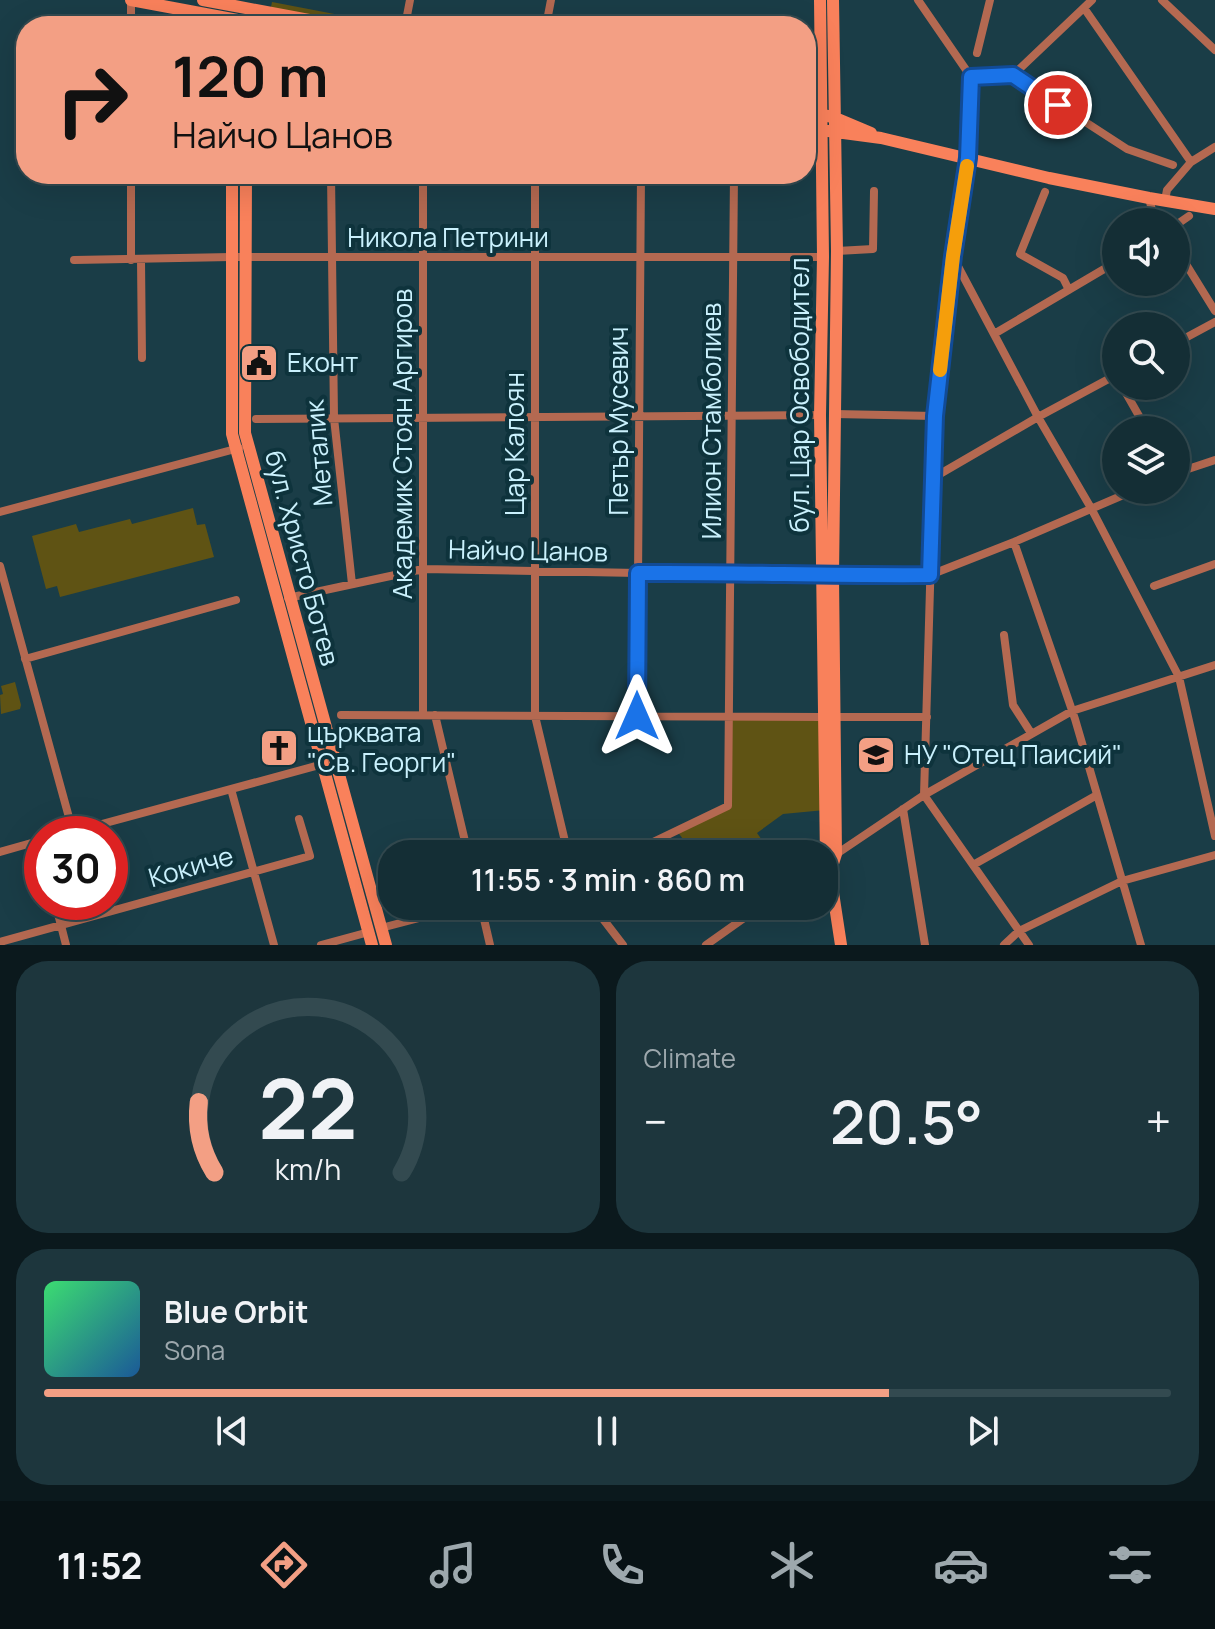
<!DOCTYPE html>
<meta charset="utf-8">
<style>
body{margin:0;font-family:Manrope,sans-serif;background:#1d363d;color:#f1f3f6;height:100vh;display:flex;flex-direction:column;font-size:30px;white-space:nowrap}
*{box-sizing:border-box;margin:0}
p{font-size:26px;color:#9da8ad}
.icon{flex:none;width:44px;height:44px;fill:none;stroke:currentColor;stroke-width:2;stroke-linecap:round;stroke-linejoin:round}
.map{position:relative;height:945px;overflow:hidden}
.sheet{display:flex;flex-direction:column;gap:16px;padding:16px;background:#0b191d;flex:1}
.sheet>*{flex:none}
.hud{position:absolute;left:16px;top:16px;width:800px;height:168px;border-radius:32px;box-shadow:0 8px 32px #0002,0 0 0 2px #334a50;background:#f39f84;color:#111;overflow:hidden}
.buttons{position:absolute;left:1102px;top:208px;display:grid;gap:16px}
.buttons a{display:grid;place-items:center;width:88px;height:88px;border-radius:50%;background:#142e35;box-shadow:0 8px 32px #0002,0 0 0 2px #334a50;font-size:40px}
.speed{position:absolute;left:24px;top:816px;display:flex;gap:16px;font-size:40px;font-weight:700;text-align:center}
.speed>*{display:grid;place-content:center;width:104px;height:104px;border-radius:50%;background:#142e35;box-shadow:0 8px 32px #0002,0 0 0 2px #334a50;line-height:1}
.speed .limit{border:12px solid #d22;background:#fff;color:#111}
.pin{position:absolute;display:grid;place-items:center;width:68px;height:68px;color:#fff;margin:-34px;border:4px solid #fff;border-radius:50%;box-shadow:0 2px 8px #0007}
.me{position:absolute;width:88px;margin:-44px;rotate:0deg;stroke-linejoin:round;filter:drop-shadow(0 0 6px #0008)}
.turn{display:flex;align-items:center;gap:28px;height:168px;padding:0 24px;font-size:36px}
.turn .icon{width:104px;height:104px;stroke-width:2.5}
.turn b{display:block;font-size:56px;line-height:68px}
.big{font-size:60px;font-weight:600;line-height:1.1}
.sheet .card{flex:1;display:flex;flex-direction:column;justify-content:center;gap:12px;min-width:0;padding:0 28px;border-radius:32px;background:#1d363d}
.sheet .dial{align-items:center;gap:0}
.dial svg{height:208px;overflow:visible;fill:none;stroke:#334a50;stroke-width:7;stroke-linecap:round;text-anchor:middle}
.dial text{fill:#f1f3f6;stroke:none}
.song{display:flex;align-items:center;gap:24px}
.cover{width:96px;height:96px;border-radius:12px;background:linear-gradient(135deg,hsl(140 70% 55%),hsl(210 70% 35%))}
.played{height:8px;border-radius:4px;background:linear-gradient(90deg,#f39f84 75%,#334a50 75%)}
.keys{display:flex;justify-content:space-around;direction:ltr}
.heat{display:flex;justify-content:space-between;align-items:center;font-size:44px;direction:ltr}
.sheet .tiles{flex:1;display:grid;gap:16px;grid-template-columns:1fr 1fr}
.card:last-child{grid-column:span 2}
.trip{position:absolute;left:378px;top:840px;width:460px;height:80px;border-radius:32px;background:#142e35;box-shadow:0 8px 32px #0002,0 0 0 2px #334a50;font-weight:600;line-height:80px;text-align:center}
.tab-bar{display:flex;height:128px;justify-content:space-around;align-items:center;background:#081215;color:#9da8ad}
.tab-bar .icon{width:56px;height:56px}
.tab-bar .on{color:#f39f84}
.tab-bar b{font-size:36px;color:#f1f3f6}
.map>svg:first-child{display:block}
.green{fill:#5f5314}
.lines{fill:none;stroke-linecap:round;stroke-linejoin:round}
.street{stroke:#b46951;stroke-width:8}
.secondary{stroke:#f9815b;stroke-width:12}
.route-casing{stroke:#114b97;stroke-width:20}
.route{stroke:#1a73e8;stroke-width:14}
.slow{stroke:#f59e0b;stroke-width:14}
.labels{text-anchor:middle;stroke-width:8;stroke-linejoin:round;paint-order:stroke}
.street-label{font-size:26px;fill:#caf1fd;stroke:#0e333c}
.poi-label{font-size:26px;fill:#caf1fd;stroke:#0e333c;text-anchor:start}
</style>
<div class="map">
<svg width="1215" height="945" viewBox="0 0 1215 945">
<rect width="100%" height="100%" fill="#1a3d47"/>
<path class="green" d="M272,2L397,26H341L270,12Z
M193,508L197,525L205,524L214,557L60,597L57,586L46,589L32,536L76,524L79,532L130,519L132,524Z
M15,682L21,705L20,709L1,714L0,695L3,694L1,686Z
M730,717H823L825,810L783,814L757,833L772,854H694L677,831L728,806Z"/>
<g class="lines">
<path class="street" d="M131,0V26
M918,0L971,77L968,158L953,256L935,416L924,795L1029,945
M1162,0L1215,50
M1084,8L1191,162
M405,26L410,0
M546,26L551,0
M977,53L990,0
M1013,75L1092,0
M971,77L1013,75L1127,149L1173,165
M131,174V260
M331,174L334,418L352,584
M535,174V716L568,854
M1045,192L1020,254L1063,278L1069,290
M1149,198L1152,210L1160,222
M1165,200L1167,190L1191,162L1215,147
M1176,225L1189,216
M1176,248L1215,311
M837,251L873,249L874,191
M953,257L1038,417L1091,508L1179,677L1215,836
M74,260L231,257H823
M141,260L142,358
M994,334L1116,262
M1176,343L1215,322
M1122,386L1147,430
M834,414L935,416
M256,419L820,415
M1176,473L1215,460
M933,478L1038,417L1116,375
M0,512L239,448
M1014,542L1075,719L1141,945
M0,566L73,832
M1154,586L1215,564
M288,598L423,569L638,573L731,572L833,576L930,575L1014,542L1135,490
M1004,635L1013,705L1031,733
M25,659L236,600
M341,715L823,717
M423,715V174
M435,715L468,854
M637,716L641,174
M839,717H927
M231,789L274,945
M903,809L925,945
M65,834L327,763
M38,841L42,855
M0,852L42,840
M628,854L728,806L734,174
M835,855L924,795L1072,711L1215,665
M973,865L1097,795
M55,902L66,945
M481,906L490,945
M593,906L623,945
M381,928L465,906
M0,942L310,856L299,819
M321,945L369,932
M706,945L761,906
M1004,945L1019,931L1122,881L1215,855"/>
<path class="secondary" d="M131,0L270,26
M203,0L341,26
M820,0L823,257L820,415L826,860L830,873L841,945
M806,112L833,117L871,133
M806,128L881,138L1049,178L1149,198L1215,209
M232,174V434L372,945
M246,174L245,433L386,945
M830,873L836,854L833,576L837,251L833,0"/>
</g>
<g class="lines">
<g class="route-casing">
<path id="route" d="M637,716L638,573C735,572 832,576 930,575L935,416L953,256L968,158L971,77L1013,75L1058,105"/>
</g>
<use href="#route" class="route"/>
<path class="slow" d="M940,370L953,256L967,166"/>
</g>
<defs>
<g id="civic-square" transform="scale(2)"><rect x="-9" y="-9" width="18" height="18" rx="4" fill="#f39f84" stroke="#0e333c"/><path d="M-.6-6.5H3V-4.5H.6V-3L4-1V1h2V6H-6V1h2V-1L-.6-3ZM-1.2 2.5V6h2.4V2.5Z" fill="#111"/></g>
<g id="church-square" transform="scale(2)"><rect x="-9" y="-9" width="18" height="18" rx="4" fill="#f39f84" stroke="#0e333c"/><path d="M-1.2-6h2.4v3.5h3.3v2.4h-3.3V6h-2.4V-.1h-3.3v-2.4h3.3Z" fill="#111"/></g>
<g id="school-square" transform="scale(2)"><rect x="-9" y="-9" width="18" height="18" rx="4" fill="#f39f84" stroke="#0e333c"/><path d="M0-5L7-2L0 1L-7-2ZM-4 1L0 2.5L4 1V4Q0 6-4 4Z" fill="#111"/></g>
</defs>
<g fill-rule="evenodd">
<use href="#civic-square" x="259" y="363"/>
<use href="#church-square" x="279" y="748"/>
<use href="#school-square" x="876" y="755"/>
</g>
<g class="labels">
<g class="street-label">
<text x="448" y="247">Никола Петрини</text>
<text transform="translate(800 395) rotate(-90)" y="9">бул. Цар Освободител</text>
<text transform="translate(619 421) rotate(-90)" y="9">Петър Мусевич</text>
<text transform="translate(712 421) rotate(-90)" y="9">Илион Стамболиев</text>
<text transform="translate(403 444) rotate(-90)" y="9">Академик Стоян Аргиров</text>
<text transform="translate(515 444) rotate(-90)" y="9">Цар Калоян</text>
<text transform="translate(319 453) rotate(-95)" y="9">Металик</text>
<text transform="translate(528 551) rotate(1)" y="9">Найчо Цанов</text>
<text transform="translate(302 558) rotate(75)" y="9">бул. Христо Ботев</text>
<text transform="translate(191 867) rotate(-16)" y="9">Кокиче</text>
</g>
<g class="poi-label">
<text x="287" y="372">Еконт</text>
<text x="307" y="742">църквата<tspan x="307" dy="30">"Св. Георги"</tspan></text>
<text x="904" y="764">НУ "Отец Паисий"</text>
</g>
</g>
</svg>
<div class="buttons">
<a><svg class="icon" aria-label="sound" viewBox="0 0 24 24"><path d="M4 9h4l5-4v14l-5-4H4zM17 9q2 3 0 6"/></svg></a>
<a><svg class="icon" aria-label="search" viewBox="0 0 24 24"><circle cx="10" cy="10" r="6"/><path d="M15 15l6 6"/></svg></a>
<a><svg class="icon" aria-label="layers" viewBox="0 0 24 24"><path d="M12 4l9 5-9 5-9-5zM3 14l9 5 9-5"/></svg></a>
</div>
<div class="speed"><div class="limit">30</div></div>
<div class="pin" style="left:1058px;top:105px;background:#d93025"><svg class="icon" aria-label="arrive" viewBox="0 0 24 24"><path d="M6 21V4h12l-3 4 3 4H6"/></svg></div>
<svg class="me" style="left:637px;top:716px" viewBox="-20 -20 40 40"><path d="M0-17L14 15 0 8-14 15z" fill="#1a73e8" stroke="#fff" stroke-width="4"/></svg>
<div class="trip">11:55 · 3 min · 860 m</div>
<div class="hud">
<div class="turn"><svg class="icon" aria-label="right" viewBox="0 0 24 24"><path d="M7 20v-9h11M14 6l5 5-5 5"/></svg><div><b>120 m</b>Найчо Цанов</div></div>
</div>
</div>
<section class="sheet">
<div class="tiles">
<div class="card dial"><svg viewBox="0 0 100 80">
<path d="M14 69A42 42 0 1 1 86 69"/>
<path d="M14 69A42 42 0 0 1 8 42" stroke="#f39f84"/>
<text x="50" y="56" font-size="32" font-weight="700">22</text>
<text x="50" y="72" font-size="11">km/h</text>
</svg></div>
<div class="card"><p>Climate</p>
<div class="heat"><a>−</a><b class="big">20.5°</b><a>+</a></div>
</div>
<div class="card">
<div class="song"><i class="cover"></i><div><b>Blue Orbit</b><p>Sona</p></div></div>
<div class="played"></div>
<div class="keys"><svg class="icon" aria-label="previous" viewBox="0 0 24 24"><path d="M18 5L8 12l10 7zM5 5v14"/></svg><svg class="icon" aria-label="pause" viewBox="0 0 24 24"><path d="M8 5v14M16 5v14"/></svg><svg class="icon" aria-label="next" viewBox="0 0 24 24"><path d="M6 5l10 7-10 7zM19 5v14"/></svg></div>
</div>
</div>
</section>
<nav class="tab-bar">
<b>11:52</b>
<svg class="icon on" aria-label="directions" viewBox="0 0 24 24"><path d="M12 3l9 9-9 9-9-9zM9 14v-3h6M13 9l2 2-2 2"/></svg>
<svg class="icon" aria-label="music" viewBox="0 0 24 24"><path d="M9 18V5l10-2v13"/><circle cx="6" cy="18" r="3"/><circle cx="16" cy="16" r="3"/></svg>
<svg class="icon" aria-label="phone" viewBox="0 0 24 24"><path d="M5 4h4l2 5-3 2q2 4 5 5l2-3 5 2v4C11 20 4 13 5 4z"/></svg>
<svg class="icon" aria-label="climate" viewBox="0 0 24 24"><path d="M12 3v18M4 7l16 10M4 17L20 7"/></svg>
<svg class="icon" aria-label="car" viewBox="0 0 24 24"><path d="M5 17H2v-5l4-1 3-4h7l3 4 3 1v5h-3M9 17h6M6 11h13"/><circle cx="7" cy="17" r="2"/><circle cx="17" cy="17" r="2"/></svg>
<svg class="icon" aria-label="filters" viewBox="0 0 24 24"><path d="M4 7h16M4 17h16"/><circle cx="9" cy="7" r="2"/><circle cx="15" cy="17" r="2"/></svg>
</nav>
